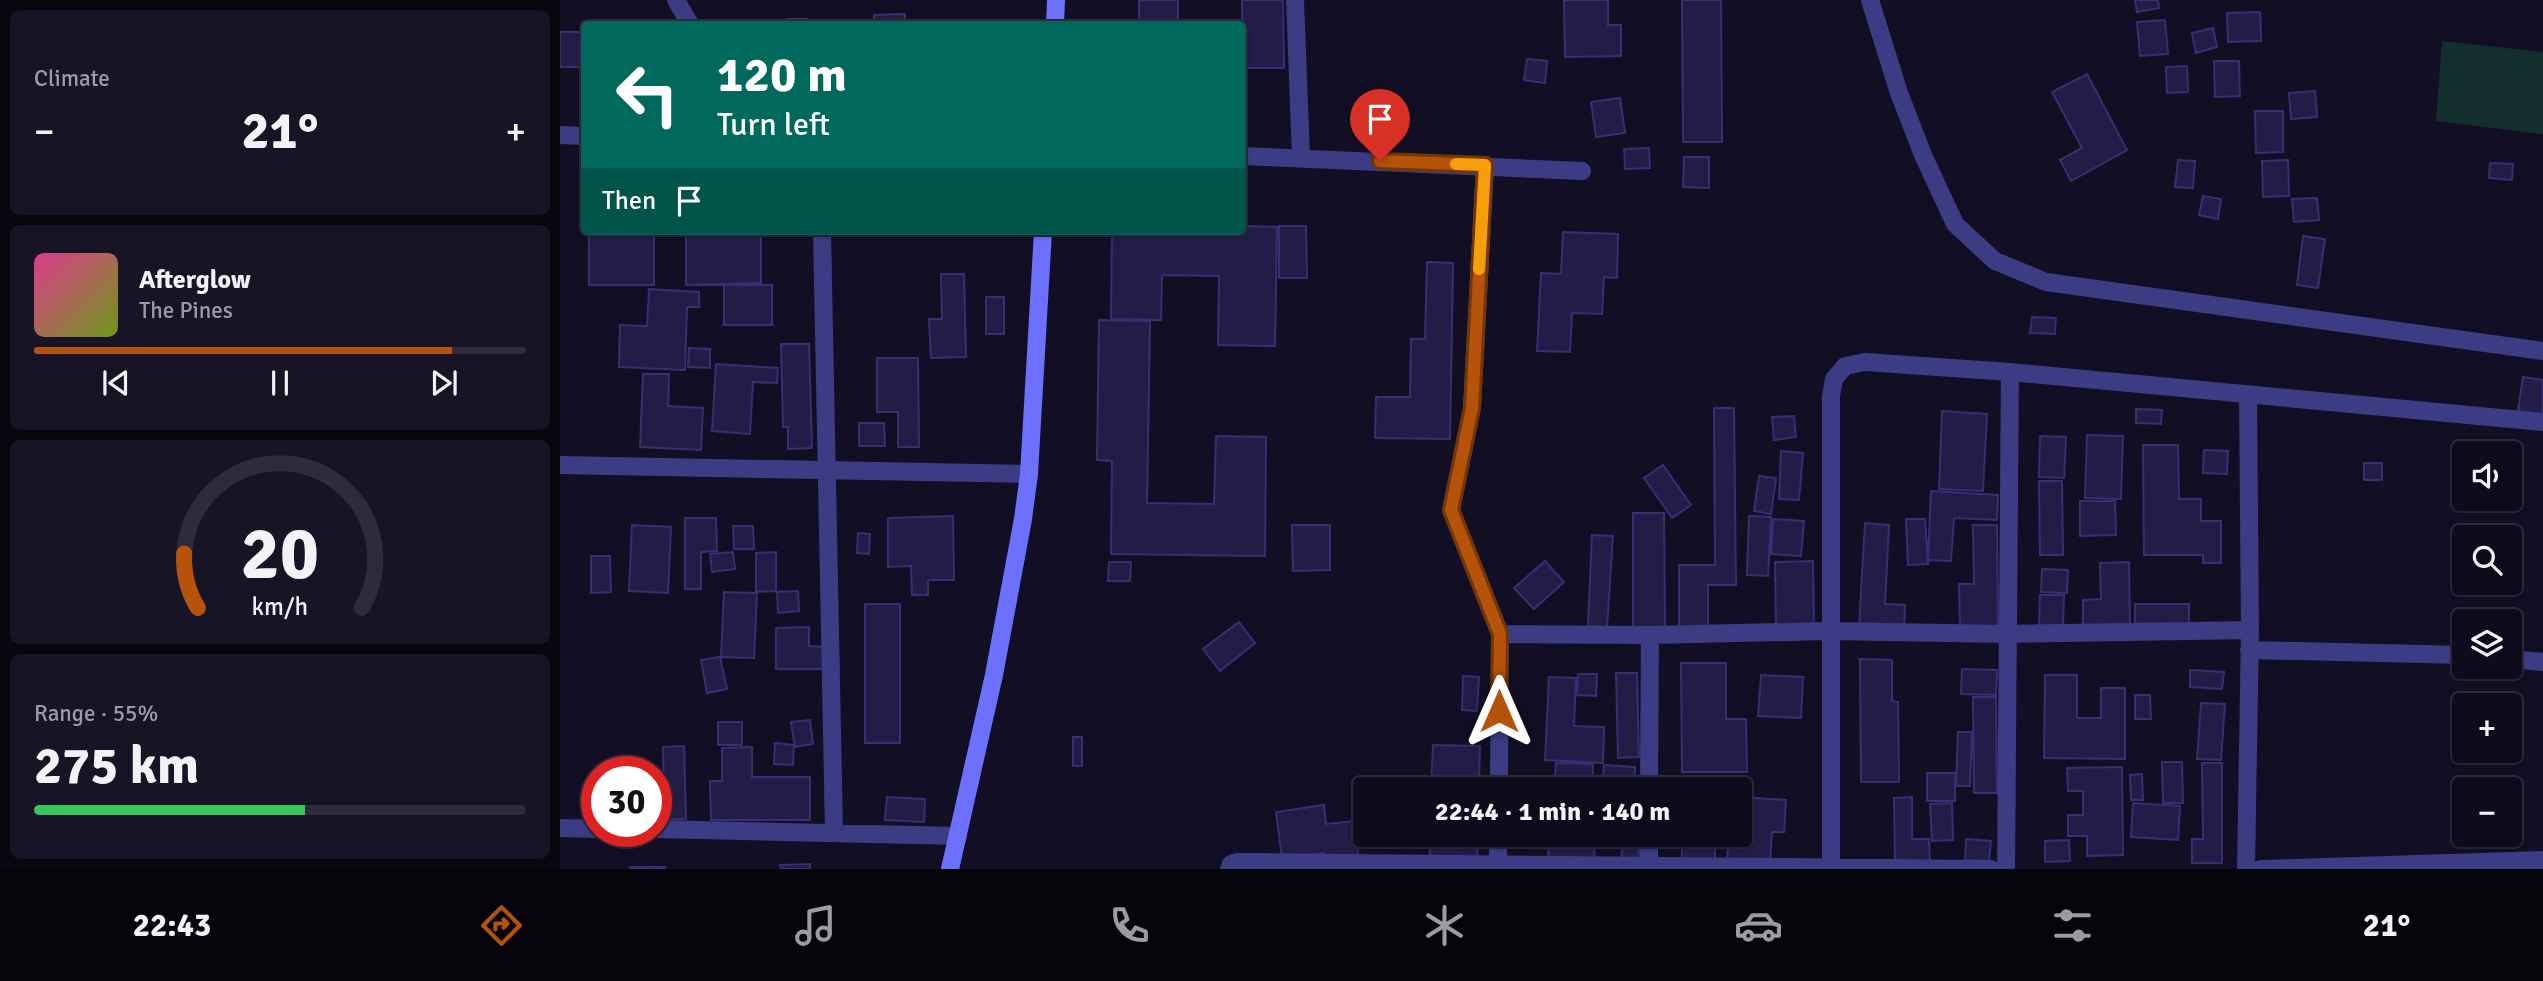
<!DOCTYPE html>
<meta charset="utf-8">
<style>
body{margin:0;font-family:Signika,sans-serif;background:#171425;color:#f1f3f6;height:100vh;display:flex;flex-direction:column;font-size:26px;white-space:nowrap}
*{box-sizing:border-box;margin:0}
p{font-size:23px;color:#9b9ba3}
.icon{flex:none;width:38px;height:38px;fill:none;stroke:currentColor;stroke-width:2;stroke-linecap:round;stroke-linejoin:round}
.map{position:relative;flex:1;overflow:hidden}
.sheet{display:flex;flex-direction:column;gap:10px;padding:10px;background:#08060f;width:560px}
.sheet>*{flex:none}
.hud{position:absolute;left:21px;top:21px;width:665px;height:214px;border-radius:7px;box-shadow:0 2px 5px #0004,0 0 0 2px #2e2b3b;background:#00695c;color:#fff;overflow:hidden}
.fabs{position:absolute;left:1892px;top:441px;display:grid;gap:14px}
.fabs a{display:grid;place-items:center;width:70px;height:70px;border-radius:7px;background:#0e0b1c;box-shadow:0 2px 5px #0004,0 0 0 2px #2e2b3b;font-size:35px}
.speed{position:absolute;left:21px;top:756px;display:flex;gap:14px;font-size:35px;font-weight:700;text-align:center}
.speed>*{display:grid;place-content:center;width:91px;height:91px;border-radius:50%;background:#0e0b1c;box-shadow:0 2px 5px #0004,0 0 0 2px #2e2b3b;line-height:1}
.speed .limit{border:10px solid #d22;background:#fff;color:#111}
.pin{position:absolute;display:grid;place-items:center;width:60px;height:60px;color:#fff;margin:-72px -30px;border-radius:50% 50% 50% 0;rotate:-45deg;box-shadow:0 0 7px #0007}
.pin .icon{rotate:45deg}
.me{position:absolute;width:77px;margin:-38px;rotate:0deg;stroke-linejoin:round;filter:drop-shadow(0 0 5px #0008)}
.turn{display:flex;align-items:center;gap:24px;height:147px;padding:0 21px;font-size:32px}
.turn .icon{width:91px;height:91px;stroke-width:2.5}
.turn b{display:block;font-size:49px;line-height:60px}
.then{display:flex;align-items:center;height:66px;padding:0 21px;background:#0003;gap:14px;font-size:26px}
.big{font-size:52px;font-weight:800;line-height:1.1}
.sheet .widget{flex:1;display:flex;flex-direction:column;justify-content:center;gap:10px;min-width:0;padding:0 24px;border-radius:10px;background:#171425}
.sheet .dial{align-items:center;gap:0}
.dial svg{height:182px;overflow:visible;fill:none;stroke:#2e2b3b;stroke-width:7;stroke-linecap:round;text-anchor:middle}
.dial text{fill:#f1f3f6;stroke:none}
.song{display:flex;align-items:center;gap:21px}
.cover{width:84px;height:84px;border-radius:10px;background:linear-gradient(135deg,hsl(330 70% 55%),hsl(80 70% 35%))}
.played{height:7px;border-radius:4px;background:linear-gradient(90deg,#b45309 85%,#2e2b3b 85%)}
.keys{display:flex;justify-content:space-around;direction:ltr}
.heat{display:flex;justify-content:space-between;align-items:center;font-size:38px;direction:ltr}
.charge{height:10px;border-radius:5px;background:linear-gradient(90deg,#34c759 55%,#2e2b3b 0)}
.trip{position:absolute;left:793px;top:777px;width:399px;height:70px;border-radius:7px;background:#0e0b1c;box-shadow:0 2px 5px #0004,0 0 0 2px #2e2b3b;font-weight:800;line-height:70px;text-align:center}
.menu{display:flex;height:112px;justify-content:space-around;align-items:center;background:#06040b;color:#9b9ba3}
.menu .icon{width:49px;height:49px}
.menu .active{color:#b45309}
.menu b{font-size:32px;color:#f1f3f6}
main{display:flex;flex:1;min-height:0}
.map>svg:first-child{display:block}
.green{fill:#122f2d}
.building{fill:#221c46;stroke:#382e72;stroke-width:2}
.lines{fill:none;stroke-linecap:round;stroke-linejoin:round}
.street{stroke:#3b3c84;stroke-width:18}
.secondary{stroke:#6d70fd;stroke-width:18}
.route-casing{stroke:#753606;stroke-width:18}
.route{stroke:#b45309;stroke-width:12}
.slow{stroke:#f59e0b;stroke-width:12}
</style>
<main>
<section class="sheet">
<div class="widget"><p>Climate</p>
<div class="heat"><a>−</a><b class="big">21°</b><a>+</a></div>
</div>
<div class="widget">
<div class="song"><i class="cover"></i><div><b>Afterglow</b><p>The Pines</p></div></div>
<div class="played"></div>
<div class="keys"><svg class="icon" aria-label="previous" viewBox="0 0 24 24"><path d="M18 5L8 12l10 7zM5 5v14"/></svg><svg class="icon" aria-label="pause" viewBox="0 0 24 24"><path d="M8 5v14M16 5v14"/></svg><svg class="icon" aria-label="next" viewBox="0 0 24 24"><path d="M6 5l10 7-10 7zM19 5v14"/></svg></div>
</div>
<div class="widget dial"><svg viewBox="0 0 100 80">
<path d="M14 69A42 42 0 1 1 86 69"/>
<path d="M14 69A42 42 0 0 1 8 45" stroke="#b45309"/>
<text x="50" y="56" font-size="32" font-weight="700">20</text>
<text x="50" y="72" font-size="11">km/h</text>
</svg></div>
<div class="widget"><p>Range · 55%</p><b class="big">275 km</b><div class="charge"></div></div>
</section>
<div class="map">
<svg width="1983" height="869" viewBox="0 0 1983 869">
<rect width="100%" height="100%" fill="#120f25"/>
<path class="green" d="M1882,41L1983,52V134L1876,121Z"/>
<path class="building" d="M579,0H618V24H579Z
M682,0H723L724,68H683Z
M1004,0H1048V25H1061V56L1005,57Z
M1122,0H1161L1162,142H1123Z
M1575,0H1598L1599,8L1577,12Z
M1700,12L1701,41L1668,42L1667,13Z
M345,14V24H314V15Z
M227,19H247V24H227Z
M1605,20L1608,54L1580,56L1577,22Z
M1653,28L1657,47L1636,53L1632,33Z
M0,32H24V67H0Z
M967,59L987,61L985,83L964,80Z
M1654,61H1679L1680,96L1655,97Z
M1627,66L1628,92L1607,93L1606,67Z
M1527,74L1567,150L1511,181L1500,160L1522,148L1492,92Z
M1755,91L1757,117L1731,119L1729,93Z
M1060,98L1065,133L1036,137L1031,102Z
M1695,111H1723V152L1696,153Z
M1089,148L1090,168L1065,169L1064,149Z
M1124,157H1149V188L1123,187Z
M1618,160L1635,161L1633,188L1615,187Z
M1728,160L1729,196L1703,197L1702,161Z
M1930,163L1953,164L1952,180L1929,178Z
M1643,196L1661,199L1658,219L1639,215Z
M1757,198L1759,220L1734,222L1732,199Z
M682,226L717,227L715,346L658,345L659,276L602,275L601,320L551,319L552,231H682Z
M719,226H746L747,278H719Z
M29,231H94V285H29Z
M126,231H201V283L126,285Z
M1003,232L1058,234L1057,278L1044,277L1042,314L1012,313L1010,352L977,351L981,273L1001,274Z
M1743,236L1765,239L1758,288L1737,285Z
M867,262L893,263L890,439L815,438L816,397H850L851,339H865Z
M381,274H404L406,357L371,358L369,319H382Z
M164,285H212V325H164Z
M89,289L139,292V307H127L125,370L59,367L60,325L87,326Z
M426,297H444V334H426Z
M1472,317L1496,318L1495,334L1470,333Z
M539,320L590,321L587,503L654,504L656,436L706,437L705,556L551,554L552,461L537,460Z
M221,344H249L252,448L228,449V427H223Z
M129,348L150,349V368L128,367Z
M317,358H358L359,447H338V412H317Z
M156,364L218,368L217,383L193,382L190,434L152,431Z
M83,374H109L108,406L143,408L141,450L80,447Z
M1963,377L1983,380V415L1958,411Z
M1154,408H1174L1176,585H1148V628H1119V565H1155Z
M1576,409L1602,410L1601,424L1576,423Z
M1382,411L1427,414L1423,491L1379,489Z
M1234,416L1236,437L1214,440L1212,417Z
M299,423H324L325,446H299Z
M1527,435L1563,436L1561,499L1525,498Z
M1480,436L1506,437L1504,478L1479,477Z
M1583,445H1618L1619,499H1641V521H1661V563H1643V555H1584Z
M1644,450L1668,451L1667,474L1643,473Z
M1221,451L1243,453L1239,500L1219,499Z
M1804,463H1822V480H1804Z
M1103,465L1131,505L1112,518L1084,478Z
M1199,476L1216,478L1211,514L1194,511Z
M1479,481H1502L1503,555H1480Z
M1371,491L1438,495L1437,520L1394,518L1391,561L1368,560Z
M1520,501H1555L1556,535L1520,536Z
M1073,513H1104L1105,627L1073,628Z
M393,516L394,580H368V595H352L351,566L328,567V518Z
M1189,516L1211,517L1208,576L1187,575Z
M125,518H156L157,551L141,552V589H125Z
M1213,519L1244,521L1241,556L1211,554Z
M1346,519H1365L1368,564L1348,565Z
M1305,523L1329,525L1325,604L1345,605L1344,628L1299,626Z
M72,525L111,527L108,593L69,591Z
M732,525H770V570L733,571Z
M1413,525H1437L1438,627H1400L1399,584H1414Z
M173,526H193L194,549H174Z
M298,533L310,534L309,554L297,553Z
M1032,535L1053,536L1047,627L1028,626Z
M173,552L175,569L152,572L150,554Z
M216,552V591L196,592V553Z
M31,556H50L51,592L31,593Z
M985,561L1004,582L974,609L954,588Z
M1253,561L1254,626L1216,627L1215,562Z
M549,562H571L570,581H548Z
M1569,562L1570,626L1523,627V600L1541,599L1540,563Z
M1482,569L1508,570L1507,593L1481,592Z
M238,591L239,611L218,613L217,592Z
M164,592L197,593L194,658L161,657Z
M1480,595H1504L1503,627L1479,626Z
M305,604H340V743H305Z
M1575,604H1629V626H1575Z
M679,622L695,643L660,671L643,649Z
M249,627V646L265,647L266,669H216V628Z
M160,657L167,689L147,693L141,660Z
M1300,659L1332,660V701L1338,702L1339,782H1301Z
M1121,663H1166V719H1186L1187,772H1122Z
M1402,669L1437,670L1436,695L1401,694Z
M1630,670L1664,672L1662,689L1630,687Z
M1056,673H1077L1079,757L1058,758Z
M1018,674H1037L1036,696L1017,695Z
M1201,675L1243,677L1241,718L1198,716Z
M1485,675H1517V718H1541V688H1565V759L1484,758Z
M903,676L919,677L917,711L902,710Z
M989,677L1016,678L1014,726L1044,727L1043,763L985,760Z
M1575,695H1590L1591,719H1575Z
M1413,697H1436L1437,793H1414Z
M1641,703L1665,704L1661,760L1637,759Z
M250,720L253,744L235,747L231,722Z
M158,722H182V745H158Z
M1398,732H1412L1410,786H1396Z
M513,737H522V766H513Z
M215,743L234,745L233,765L214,764Z
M873,745L920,746L919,789H871Z
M124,746L126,819H96V802L104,801L103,747Z
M192,747V777H250V820H151L150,781H162V748Z
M1602,762H1622L1623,803H1603Z
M996,763L1033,764L1032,789H994Z
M1642,763H1662V863H1632V839H1643Z
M1044,765L1075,767L1074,789H1042Z
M1562,767L1563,855L1527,856V836H1508V815H1523V791H1508L1507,768Z
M1367,773H1395V801H1367Z
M1582,774L1583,800H1571L1570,775Z
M1121,777H1155V789H1122Z
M327,797L365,799L364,822L325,820Z
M1180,797L1226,800L1224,832H1212L1210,864L1167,861L1169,835H1180Z
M1352,797V839H1369L1370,863H1335L1334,798Z
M1392,803L1393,840L1372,841L1370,804Z
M1573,803L1620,806L1618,840L1571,837Z
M764,805L766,824L794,821L799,861L765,865L764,853L722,858L716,812Z
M870,835H918L917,865L870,864Z
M989,835H1035L1034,864L988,863Z
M1039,835H1080L1078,864L1061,862L1063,842L1039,840Z
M1122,835H1155V864H1122Z
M1406,839L1431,841L1429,861L1405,860Z
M1509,840L1510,861L1485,862V841Z
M250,864V869H221L220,865Z
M70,867H105V869H70Z"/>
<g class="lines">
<path class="street" d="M116,0L130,24
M735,0L741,157
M1310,0L1339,93L1363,155L1395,224L1435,261L1486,282L1983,351
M0,135L24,136
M682,156L1022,171
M925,165L912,408L891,510L940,634L939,789
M262,231L274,832
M0,465L469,474
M940,634L1090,635L1269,631L1447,634L1690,630
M1689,650L1904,655
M1950,659L1983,662
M1089,789L1090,635
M0,828L37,829
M96,829L398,836
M669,869L671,864L677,862L1431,869
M938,869V835
M1089,869V835
M1271,869V396L1274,379L1285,366L1305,362L1450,372L1983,422
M1446,869L1450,372
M1686,869L1690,630L1688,395
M1701,869L1983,860"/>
<path class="secondary" d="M495,24L496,0
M390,869L434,675L463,519L469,474L483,231"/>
</g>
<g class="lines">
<g class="route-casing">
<path id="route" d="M820,161L925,165L912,408L891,510L940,634L939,711"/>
</g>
<use href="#route" class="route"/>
<path class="slow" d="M896,164L925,165L919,269"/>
</g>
</svg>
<div class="fabs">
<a><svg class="icon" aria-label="sound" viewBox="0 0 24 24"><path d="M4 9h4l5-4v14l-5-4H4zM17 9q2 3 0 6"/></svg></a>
<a><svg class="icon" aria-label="search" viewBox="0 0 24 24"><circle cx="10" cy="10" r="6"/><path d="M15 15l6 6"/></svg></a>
<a><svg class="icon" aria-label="layers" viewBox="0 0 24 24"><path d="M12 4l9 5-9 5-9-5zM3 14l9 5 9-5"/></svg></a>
<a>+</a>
<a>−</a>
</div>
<div class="speed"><div class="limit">30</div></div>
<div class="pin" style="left:820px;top:161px;background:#d93025"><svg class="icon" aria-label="arrive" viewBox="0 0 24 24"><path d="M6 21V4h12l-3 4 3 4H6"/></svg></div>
<svg class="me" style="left:939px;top:711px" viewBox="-20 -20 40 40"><path d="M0-17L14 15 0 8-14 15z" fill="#b45309" stroke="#fff" stroke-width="4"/></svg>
<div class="trip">22:44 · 1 min · 140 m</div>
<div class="hud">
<div class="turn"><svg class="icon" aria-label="left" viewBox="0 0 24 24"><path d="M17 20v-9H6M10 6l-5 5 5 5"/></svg><div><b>120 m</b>Turn left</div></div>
<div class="then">Then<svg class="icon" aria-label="arrive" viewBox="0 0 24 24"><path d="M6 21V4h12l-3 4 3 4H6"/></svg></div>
</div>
</div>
</main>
<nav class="menu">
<b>22:43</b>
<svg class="icon active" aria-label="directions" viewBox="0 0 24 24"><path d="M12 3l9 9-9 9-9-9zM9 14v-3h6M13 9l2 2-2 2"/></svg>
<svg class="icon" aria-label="music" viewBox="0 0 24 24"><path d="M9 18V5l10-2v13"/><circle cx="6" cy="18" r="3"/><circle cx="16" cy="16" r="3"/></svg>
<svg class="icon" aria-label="phone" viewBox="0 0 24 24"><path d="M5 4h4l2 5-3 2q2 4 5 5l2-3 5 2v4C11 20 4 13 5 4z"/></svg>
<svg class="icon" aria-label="climate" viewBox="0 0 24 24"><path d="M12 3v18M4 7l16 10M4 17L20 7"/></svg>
<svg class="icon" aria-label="car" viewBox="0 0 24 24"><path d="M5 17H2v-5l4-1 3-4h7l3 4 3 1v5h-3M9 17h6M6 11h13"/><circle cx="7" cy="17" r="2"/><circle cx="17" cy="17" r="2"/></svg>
<svg class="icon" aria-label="filters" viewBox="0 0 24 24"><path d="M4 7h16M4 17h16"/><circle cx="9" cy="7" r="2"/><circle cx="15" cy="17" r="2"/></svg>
<b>21°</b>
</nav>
